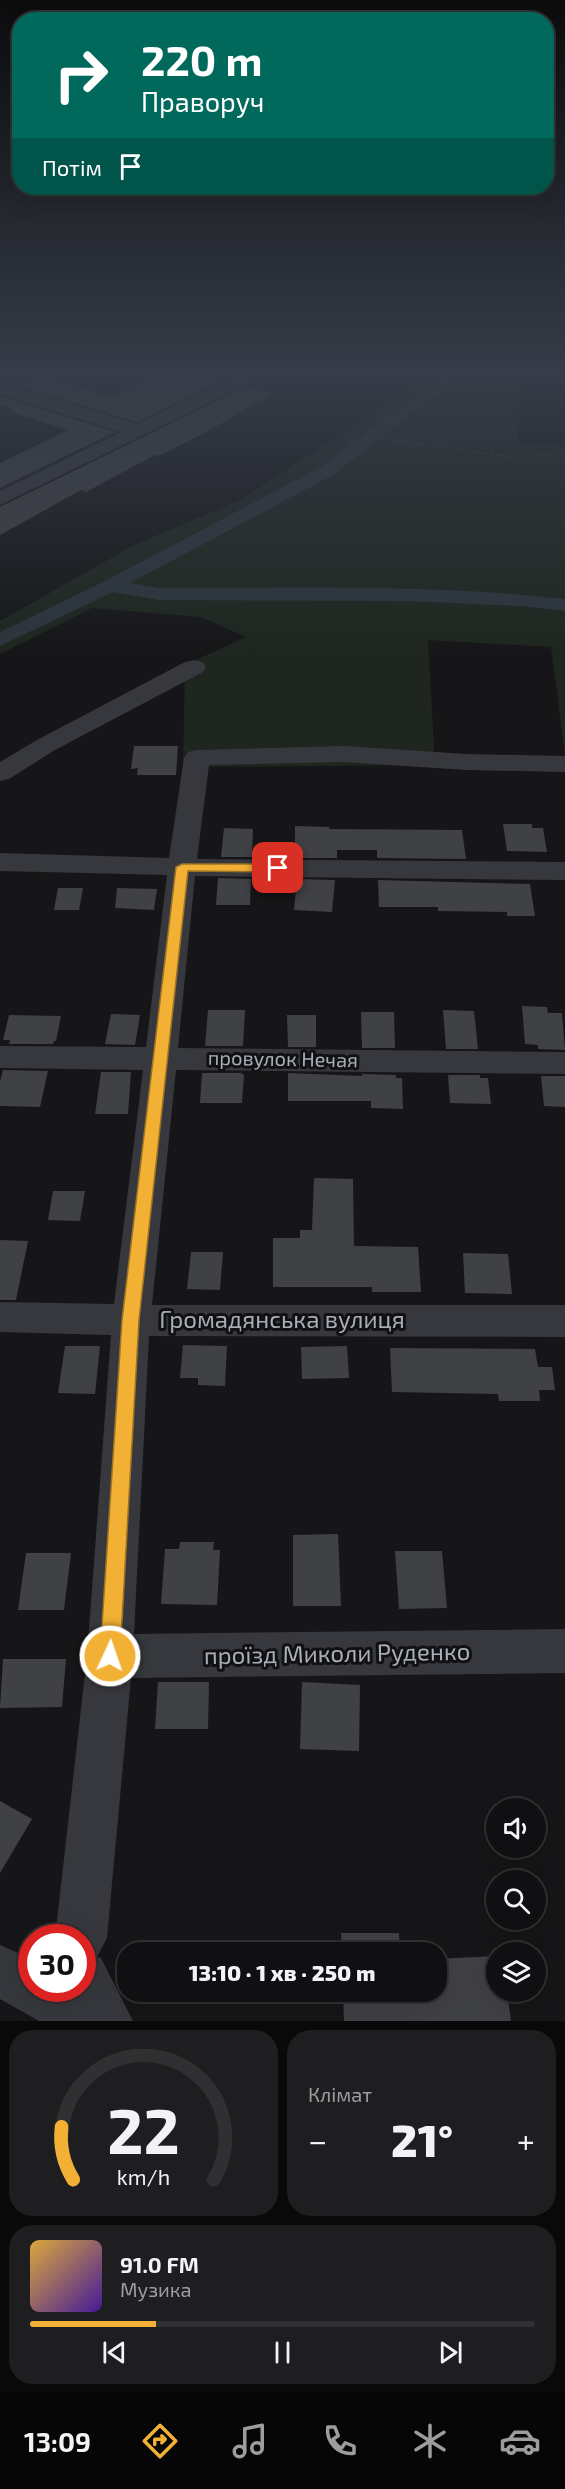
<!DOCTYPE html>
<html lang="uk">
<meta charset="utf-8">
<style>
body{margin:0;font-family:"Exo 2",sans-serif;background:#1e1e20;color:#f1f3f6;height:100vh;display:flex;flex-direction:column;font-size:22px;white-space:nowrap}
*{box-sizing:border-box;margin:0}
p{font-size:20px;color:#9c9d9f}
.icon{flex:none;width:33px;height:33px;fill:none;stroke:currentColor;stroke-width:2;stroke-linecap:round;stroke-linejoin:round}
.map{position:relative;height:2021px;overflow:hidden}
.drawer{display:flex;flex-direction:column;gap:9px;padding:9px;background:#09090a;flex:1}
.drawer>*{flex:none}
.top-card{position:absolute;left:12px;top:12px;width:542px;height:183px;border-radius:24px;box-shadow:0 6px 24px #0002,0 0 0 2px #303032;background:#00695c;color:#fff;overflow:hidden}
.tools{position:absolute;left:486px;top:1798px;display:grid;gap:12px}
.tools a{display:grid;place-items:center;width:60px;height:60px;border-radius:50%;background:#101012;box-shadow:0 6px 24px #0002,0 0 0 2px #303032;font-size:30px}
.speed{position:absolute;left:18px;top:1924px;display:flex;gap:12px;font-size:30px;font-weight:700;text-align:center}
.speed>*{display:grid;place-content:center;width:78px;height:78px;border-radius:50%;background:#101012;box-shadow:0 6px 24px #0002,0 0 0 2px #303032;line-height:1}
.speed .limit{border:9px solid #d22;background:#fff;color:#111}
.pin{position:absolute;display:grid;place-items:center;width:51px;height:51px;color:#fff;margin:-26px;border-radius:12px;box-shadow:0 3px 9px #0006}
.me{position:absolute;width:66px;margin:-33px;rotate:3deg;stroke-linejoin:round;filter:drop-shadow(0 0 4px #0008)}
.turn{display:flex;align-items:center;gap:21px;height:126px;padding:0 30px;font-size:27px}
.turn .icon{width:78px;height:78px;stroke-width:2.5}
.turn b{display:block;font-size:42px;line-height:51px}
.then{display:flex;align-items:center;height:57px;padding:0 30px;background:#0003;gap:12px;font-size:22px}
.big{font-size:45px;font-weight:800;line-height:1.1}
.drawer .tile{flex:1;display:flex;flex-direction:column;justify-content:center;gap:9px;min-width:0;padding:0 21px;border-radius:24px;background:#1e1e20}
.drawer .dial{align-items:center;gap:0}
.dial svg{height:156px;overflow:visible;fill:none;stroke:#303032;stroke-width:7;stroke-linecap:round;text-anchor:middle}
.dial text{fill:#f1f3f6;stroke:none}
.song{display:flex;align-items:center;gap:18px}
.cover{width:72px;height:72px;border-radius:9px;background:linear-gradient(135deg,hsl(40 70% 55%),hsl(260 70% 35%))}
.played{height:6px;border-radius:3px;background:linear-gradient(90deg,#f2b134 25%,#303032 25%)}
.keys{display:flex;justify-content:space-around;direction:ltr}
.heat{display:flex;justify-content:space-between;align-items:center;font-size:33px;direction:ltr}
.drawer .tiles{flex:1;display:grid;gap:9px;grid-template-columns:1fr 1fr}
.tile:last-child{grid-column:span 2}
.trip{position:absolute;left:117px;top:1942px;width:330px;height:60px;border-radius:24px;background:#101012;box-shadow:0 6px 24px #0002,0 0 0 2px #303032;font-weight:800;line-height:60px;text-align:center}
.dock{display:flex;height:96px;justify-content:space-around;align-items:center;background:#060607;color:#9c9d9f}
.dock .icon{width:42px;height:42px}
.dock .current{color:#f2b134}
.dock b{font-size:27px;color:#f1f3f6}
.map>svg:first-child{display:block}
.green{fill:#1e261f}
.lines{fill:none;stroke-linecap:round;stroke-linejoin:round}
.canal{fill:#2c353c;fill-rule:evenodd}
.building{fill:#404145}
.path{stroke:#3d3f44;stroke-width:2;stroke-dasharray:2 3;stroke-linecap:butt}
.minor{fill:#37383d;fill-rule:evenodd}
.route{fill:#f2b134;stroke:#9d7322;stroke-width:1.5}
.labels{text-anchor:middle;stroke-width:6;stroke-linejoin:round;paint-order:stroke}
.street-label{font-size:20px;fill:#a8adb8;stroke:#111113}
.near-street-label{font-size:24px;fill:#a8adb8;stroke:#111113}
</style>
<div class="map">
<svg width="565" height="2021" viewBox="0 0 565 2021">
<rect width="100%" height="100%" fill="#161618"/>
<path class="green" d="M434,372H525L518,384V445H565V756L551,647L428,640L435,765L183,767L185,665L246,637L201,617L92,608L0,654V621L134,545L240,500Z"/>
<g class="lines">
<path class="canal" d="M447,372H465L333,475L130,583L159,588C294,588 431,584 565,599V611L521,606L405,601L159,600L113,592L0,646V632L103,582L321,467Z"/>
</g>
<path class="building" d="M160,372L188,380L200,374L222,380L137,422L18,386L42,375L111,397Z
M246,387L272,394L210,430L159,456L155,455L86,492L81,490L0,535V507Z
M0,396L115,432L0,488V463L69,430L10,412L15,410L0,405Z
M134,746H178L176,775H137L138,768L131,769Z
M503,824H532V828H543L547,852L507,851Z
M295,826L329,827V829L462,830L466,859L377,858V850H337V858H300L301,848H295Z
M224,828L253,829L252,857H221Z
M218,878L251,879L250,905H216Z
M297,879L335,880L332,912L294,910Z
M378,880L530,884L535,916H507V912L438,911V907H379Z
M58,888H83L79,910H54Z
M117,888L157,889L154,910L115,908Z
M522,1006L547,1007L548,1013H562L565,1050L538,1049V1045L525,1044Z
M208,1010H245L243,1046H205Z
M443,1010L474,1011L478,1049H446Z
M361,1012H394L395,1048H362Z
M111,1014L140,1015L135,1045L105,1044Z
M9,1015L61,1016L56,1041H54L53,1044H9L10,1040H3Z
M287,1015H316V1047H288Z
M3,1070L48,1071L40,1107L0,1106V1081Z
M101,1072H131L128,1114H95Z
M202,1073H241L244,1075L242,1103H200Z
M288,1073L362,1076V1074L396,1075V1078H402L403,1109L371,1108V1101H288Z
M448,1075H480V1078H488L491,1104L450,1103Z
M541,1076H565V1107L544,1106Z
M314,1178L353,1179L354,1246L418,1247L421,1292H372V1287H273V1238H300V1230H312Z
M53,1191H85L80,1221L48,1220Z
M0,1240L28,1241L16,1300H0Z
M191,1252H223L220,1290L187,1289Z
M463,1253L508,1254L512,1294L465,1293Z
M183,1345L227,1346L225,1386L198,1385V1378H180Z
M65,1346H100L95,1394L58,1393Z
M347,1346L349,1378L302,1379L301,1347Z
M390,1348L535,1349L538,1367H552L555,1390H539L540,1401H499L498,1394L392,1392Z
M338,1534L341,1606H293V1535Z
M180,1542H214L213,1550H220L217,1605L161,1604L165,1549H179Z
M395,1551H442L447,1608L399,1609Z
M26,1553H71L64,1610H18Z
M3,1659H66L62,1707L0,1708Z
M158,1682H209L208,1729H155Z
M302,1682L360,1685L359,1751L300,1749Z
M0,1801L32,1819L0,1873Z
M341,1933H399L400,1953H342Z
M496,1956V1992H507L511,2021H344L343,1992H436V1959Z"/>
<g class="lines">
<path class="path" d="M382,439L506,456L565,455"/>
<path class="minor" d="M243,372H266L263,376L0,505V491L121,432L0,394V383L137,424Z
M194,660L203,662L206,667L203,672L55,750L9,779L0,781V762L37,740L185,662Z
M344,746L466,754L565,756V772L466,770L344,762L209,765L197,859L565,862V880L195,876L178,1048L565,1052V1074L176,1070L152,1305H565V1337L149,1336L134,1634L565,1629V1673L131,1678L107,1938L97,1957L101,1958L133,2021H39L0,1999V1945L32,1959V1989H82V1938H55L87,1656L111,1335L0,1332V1302L114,1304L143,1070L0,1068V1046L146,1047L167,875L0,871V853L169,858L184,758L188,752L197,750Z"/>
</g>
<linearGradient id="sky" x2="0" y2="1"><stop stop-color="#0c0c0d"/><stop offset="0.57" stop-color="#363c48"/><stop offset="1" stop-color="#363c48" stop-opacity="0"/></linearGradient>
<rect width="565" height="655" fill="url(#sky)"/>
<path class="route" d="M182,864H278L284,868L278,872L188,871L139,1320L120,1656L117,1663L110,1666L103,1663L100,1656L122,1320L176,867Z"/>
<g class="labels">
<g class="street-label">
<text transform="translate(283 1059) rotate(1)" y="7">провулок Нечая</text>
</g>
<g class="near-street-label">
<text x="282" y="1328">Громадянська вулиця</text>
<text transform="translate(337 1654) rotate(-1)" y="8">проїзд Миколи Руденко</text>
</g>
</g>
</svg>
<div class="tools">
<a><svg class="icon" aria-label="sound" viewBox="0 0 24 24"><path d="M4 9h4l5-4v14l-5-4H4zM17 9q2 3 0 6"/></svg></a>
<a><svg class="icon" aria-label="search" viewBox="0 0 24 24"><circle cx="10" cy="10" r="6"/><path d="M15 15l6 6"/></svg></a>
<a><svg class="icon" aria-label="layers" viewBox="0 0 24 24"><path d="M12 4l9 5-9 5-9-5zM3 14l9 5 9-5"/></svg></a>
</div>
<div class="speed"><div class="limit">30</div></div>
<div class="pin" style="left:278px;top:868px;background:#d93025"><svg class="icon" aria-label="arrive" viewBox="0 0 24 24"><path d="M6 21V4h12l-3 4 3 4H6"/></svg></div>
<svg class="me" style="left:110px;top:1656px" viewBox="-20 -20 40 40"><circle r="17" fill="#f2b134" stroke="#fff" stroke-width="3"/><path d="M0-11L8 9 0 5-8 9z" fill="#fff"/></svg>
<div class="trip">13:10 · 1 хв · 250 m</div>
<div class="top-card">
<div class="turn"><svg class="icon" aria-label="right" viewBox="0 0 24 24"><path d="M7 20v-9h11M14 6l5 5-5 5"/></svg><div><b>220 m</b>Праворуч</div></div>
<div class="then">Потім<svg class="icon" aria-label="arrive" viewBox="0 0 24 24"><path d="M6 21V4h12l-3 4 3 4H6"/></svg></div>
</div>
</div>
<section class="drawer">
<div class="tiles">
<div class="tile dial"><svg viewBox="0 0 100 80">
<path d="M14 69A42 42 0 1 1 86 69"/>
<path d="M14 69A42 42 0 0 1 8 42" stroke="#f2b134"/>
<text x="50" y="56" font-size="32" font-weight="700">22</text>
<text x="50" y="72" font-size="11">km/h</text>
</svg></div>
<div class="tile"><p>Клімат</p>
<div class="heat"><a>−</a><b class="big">21°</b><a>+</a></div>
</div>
<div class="tile">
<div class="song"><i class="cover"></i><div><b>91.0 FM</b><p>Музика</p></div></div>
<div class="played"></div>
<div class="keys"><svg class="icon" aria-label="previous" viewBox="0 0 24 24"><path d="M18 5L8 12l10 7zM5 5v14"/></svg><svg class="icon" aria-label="pause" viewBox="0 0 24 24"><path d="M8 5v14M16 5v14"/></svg><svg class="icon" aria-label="next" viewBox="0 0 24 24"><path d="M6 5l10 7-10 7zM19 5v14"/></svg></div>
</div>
</div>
</section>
<nav class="dock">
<b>13:09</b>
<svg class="icon current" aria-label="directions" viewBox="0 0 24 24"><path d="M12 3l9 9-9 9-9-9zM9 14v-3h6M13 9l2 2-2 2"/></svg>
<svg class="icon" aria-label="music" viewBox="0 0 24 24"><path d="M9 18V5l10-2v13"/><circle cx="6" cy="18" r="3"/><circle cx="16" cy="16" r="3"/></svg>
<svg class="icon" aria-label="phone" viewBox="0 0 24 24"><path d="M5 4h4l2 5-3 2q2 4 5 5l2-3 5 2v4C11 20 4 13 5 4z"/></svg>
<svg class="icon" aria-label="climate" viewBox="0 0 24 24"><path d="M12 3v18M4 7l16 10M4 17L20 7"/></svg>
<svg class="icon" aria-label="car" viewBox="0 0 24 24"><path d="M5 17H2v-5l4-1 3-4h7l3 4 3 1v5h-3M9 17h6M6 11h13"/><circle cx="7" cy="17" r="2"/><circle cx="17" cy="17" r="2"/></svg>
</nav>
